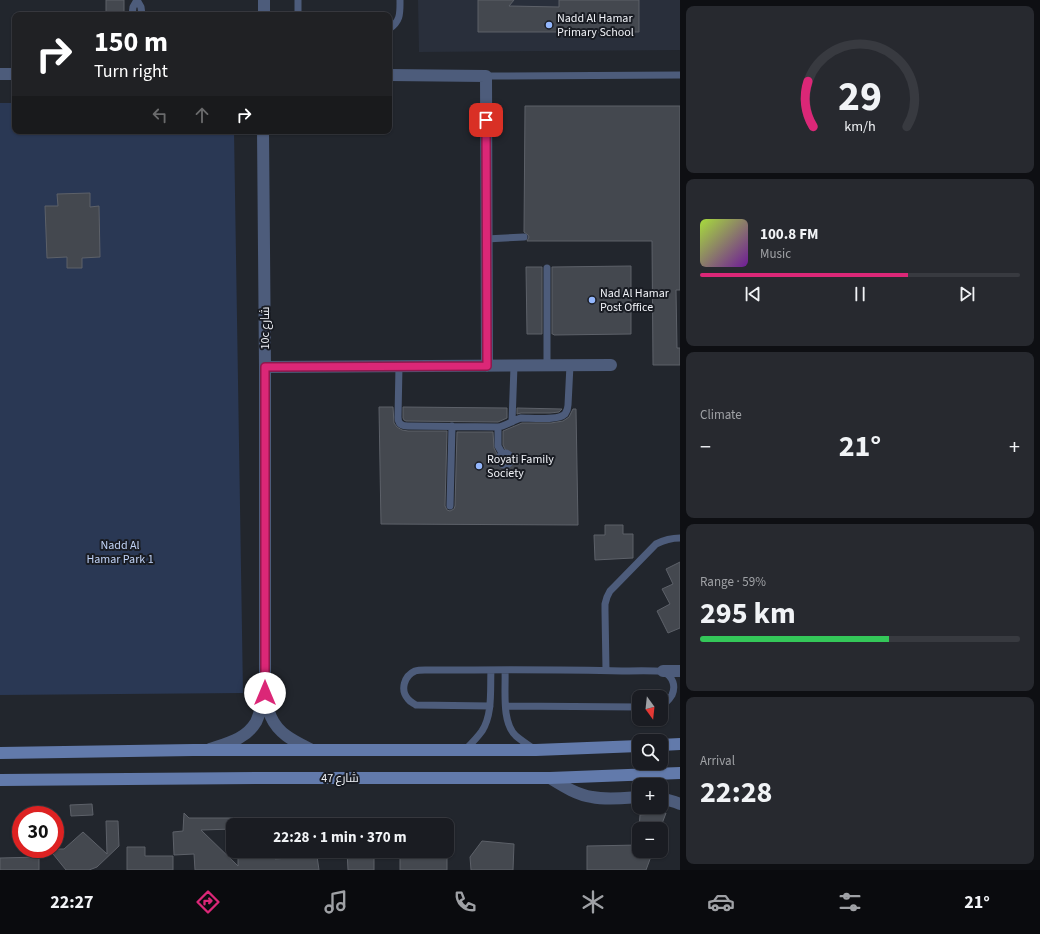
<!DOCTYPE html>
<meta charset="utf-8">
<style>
body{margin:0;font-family:"Source Sans 3",Cairo,sans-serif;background:#27292f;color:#f1f3f6;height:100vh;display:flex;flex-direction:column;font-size:15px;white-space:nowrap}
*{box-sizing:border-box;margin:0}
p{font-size:13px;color:#9fa1a5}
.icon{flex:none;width:22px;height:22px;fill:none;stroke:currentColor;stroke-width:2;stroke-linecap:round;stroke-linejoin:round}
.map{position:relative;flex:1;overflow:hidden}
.panel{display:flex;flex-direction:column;gap:6px;padding:6px;background:#0e0f13;width:360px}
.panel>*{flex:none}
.guide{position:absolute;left:12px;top:12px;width:380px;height:122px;border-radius:8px;box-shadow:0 1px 3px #0004,0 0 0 1px #383a40;background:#202124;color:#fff;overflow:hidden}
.needle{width:26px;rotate:165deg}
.buttons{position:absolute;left:632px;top:690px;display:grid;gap:8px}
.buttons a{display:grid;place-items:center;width:36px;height:36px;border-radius:8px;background:#1a1c22;box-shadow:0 1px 3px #0004,0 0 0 1px #383a40;font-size:20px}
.speed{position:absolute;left:12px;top:806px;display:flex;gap:8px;font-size:20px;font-weight:700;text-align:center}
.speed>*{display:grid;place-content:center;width:52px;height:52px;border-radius:50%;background:#1a1c22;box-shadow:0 1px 3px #0004,0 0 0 1px #383a40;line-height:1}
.speed .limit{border:6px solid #d22;background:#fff;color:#111}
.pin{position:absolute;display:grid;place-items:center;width:34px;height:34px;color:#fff;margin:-17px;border-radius:8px;box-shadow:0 2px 6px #0006}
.me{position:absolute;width:44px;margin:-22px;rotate:0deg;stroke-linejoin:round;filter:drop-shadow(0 0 3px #0008)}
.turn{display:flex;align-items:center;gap:14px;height:84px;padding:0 16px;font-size:18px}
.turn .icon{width:52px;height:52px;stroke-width:2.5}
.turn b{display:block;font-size:28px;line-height:34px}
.lanes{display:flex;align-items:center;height:38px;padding:0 16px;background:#0003;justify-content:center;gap:20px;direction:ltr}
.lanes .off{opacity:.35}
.big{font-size:30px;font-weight:700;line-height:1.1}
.panel .widget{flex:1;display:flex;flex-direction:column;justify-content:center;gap:6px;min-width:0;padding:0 14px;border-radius:8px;background:#27292f}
.panel .dial{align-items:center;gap:0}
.dial svg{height:104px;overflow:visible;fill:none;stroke:#383a40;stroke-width:7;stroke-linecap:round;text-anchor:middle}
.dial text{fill:#f1f3f6;stroke:none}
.song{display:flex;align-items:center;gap:12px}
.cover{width:48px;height:48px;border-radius:6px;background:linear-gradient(135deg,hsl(80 70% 55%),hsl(280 70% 35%))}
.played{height:4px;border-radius:2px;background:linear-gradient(90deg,#db2777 65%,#383a40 65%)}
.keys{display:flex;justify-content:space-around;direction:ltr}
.heat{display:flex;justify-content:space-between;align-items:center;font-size:22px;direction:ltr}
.charge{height:6px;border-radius:3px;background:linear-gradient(90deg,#34c759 59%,#383a40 0)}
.trip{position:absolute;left:226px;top:818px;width:228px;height:40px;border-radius:8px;background:#1a1c22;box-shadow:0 1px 3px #0004,0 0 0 1px #383a40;font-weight:700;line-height:40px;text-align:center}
.menu{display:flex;height:64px;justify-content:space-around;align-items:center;background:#0a0b0e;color:#9fa1a5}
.menu .icon{width:28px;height:28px}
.menu .active{color:#db2777}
.menu b{font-size:18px;color:#f1f3f6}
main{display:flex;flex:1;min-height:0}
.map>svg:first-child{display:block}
.built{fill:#292f3b}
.green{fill:#2a3854}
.building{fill:#44484f;stroke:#5d6169}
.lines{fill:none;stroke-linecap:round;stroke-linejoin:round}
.lane{stroke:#4d5c7b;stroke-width:7}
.street{stroke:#4d5c7b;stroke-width:12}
.secondary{stroke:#627aab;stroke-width:12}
.route-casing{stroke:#8e194d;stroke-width:10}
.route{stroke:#db2777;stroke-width:7}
.poi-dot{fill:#94b7fd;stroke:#191c23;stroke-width:1.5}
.labels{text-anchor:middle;stroke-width:4;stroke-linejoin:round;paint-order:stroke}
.poi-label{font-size:12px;fill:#f0f2f7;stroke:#191c23;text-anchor:start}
.street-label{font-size:12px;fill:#f0f2f7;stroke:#191c23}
.park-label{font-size:12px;fill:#c1d3f6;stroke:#191c23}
</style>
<main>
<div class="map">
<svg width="680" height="870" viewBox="0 0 680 870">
<rect width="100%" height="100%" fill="#22262d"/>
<path class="built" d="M418,0H680V50L419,52Z"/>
<path class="green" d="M0,103H15V131H234L243,693L0,695Z"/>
<path class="building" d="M106,0H124V15H106Z
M478,0H514L509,6L559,7V0H639V32H478Z
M525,106H680V290H676L677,348H680V365H653L652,241H527L529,237L528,235L524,232Z
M90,193V207L99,206L100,257L82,258V268H67V257L47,258L45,206H58L57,194Z
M631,266V334L554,335L553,334H552V267Z
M526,267H542V334H527Z
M379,407H393L394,423L397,427L402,430L408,431H447L445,506L447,510L450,511L454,509L455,506L457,432H493L494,448L498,456L502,458L506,456L507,453L503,445V431L522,423H551L563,421L569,417L573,409H576L578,525L381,524Z
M403,407L507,408V418L498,422L406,421L404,420L403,418Z
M517,408L562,409L559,412L550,413H521L517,414Z
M605,525H623V534H633V558L595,560L594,535H605Z
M680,562V628L668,633L657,611L670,604L662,589L673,584L666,569Z
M92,804L93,815L71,816L70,805Z
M184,813L189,818H233V829L201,830L238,866V851H274L275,859L317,856L319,870H195L194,854L174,855L173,832L183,831Z
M666,813L660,829H639L640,815Z
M106,821H118L119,846L97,867L89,870H66L49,849H64L83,832L107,854Z
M482,841L514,844L513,870H471L470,857Z
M639,845V851H653L646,870H587V846Z
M127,847H145V856H173V870H127Z
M347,851H374V870H348Z
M447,855V870H400V856Z
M39,857V870H0V858Z"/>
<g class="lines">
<path class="lane" d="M137,0L141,7L142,15
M298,0V15
M132,15L133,7L137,0
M389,29C401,21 400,13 400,0
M486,76L680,75
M486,239L524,237
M547,268V366
M399,366L398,417C398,423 401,426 408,426L498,427C506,426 513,420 521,418C531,418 558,421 565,414C567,411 568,408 568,405L570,365
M512,422L514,366
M498,427V446L502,453
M499 459a6 6 0 1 1 12 0a6 6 0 1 1-12 0Z
M450,506L452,426
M505,670C506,689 501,722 516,736C522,741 528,745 534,749
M606,670L605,611V604L607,597L610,591L615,586L656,544C664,540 671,538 680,538
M490,706L416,705C413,703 410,702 408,699C400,690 404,676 415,671C418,670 421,670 425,670C490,670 556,669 622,671C630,671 659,670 664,672C673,677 676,686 672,695C669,700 666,704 661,705
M506,706L639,707
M465,750C471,744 477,738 482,731C493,714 490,689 491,670"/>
<path class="street" d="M264,0V15
M0,74H15
M389,75L486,76L487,366
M263,131L265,367V693C267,701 268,710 271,717C279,735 296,742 312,750
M265,367L611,365
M663,671H680
M210,749C228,743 246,739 256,722C260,714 262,703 264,694
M550,778C563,786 577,795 592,797C607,800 624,798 639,797
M661,798L675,802L680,804"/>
<path class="secondary" d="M661,745L680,744
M0,753L193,750H536L639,746
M0,780L257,778H550L680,773"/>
</g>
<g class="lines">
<g class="route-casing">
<path id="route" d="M265,693V367L487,366L486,120"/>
</g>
<use href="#route" class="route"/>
</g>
<g class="poi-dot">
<circle cx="549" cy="25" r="4"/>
<circle cx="592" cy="300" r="4"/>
<circle cx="479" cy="466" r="4"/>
</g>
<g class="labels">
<g class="poi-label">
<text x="557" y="22">Nadd Al Hamar<tspan x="557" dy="14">Primary School</tspan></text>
<text x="600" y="297">Nad Al Hamar<tspan x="600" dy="14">Post Office</tspan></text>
<text x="487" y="463">Royati Family<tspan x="487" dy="14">Society</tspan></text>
</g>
<g class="street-label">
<text transform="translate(265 328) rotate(-90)" y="4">10c شارع</text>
<text x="340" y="782">شارع 47</text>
</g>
<g class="park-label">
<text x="120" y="549">Nadd Al<tspan x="120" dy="14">Hamar Park 1</tspan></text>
</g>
</g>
</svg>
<div class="buttons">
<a><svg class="needle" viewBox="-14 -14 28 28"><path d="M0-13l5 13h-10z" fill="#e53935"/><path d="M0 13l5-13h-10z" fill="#9fa1a5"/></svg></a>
<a><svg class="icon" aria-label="search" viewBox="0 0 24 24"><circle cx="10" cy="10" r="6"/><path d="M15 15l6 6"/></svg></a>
<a>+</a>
<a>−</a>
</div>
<div class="speed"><div class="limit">30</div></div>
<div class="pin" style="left:486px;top:120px;background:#d93025"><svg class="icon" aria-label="arrive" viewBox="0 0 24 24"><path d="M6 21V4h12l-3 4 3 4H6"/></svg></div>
<svg class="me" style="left:265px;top:693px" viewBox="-20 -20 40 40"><circle r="19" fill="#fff"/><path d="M0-13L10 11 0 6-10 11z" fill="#db2777"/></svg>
<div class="trip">22:28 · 1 min · 370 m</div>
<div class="guide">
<div class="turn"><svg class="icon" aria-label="right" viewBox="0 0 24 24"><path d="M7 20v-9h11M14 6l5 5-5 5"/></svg><div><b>150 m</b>Turn right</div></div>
<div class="lanes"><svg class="icon off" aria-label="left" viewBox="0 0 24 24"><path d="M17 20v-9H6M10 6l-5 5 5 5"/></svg><svg class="icon off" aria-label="ahead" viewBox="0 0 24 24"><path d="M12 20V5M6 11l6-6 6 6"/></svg><svg class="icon" aria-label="right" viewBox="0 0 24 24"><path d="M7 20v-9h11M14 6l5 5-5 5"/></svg></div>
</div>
</div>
<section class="panel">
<div class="widget dial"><svg viewBox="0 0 100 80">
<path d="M14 69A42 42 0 1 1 86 69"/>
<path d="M14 69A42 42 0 0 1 10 34" stroke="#db2777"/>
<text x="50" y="56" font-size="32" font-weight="700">29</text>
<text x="50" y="72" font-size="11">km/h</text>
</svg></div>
<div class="widget">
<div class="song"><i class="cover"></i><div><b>100.8 FM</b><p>Music</p></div></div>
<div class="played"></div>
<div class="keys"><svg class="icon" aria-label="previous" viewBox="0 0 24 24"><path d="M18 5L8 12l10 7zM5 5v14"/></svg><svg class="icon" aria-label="pause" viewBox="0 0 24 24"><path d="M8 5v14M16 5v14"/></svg><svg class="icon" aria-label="next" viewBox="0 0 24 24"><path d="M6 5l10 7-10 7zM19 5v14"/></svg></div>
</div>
<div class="widget"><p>Climate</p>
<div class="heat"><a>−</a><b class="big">21°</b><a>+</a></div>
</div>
<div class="widget"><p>Range · 59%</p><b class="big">295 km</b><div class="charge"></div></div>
<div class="widget"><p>Arrival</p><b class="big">22:28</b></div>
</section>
</main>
<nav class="menu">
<b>22:27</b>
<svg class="icon active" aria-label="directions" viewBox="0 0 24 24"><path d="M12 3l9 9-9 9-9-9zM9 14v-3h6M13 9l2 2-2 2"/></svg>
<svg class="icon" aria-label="music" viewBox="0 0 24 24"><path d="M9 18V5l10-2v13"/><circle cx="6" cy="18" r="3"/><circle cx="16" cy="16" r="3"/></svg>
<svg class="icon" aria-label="phone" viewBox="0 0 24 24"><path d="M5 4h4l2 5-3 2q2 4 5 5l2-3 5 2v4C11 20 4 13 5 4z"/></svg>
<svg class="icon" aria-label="climate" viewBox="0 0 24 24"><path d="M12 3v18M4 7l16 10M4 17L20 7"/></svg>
<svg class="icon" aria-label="car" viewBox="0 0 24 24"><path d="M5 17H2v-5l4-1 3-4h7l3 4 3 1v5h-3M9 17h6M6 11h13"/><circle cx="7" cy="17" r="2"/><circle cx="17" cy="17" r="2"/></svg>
<svg class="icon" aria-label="filters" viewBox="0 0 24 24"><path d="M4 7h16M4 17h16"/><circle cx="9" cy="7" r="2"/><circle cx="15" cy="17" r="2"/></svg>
<b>21°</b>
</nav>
